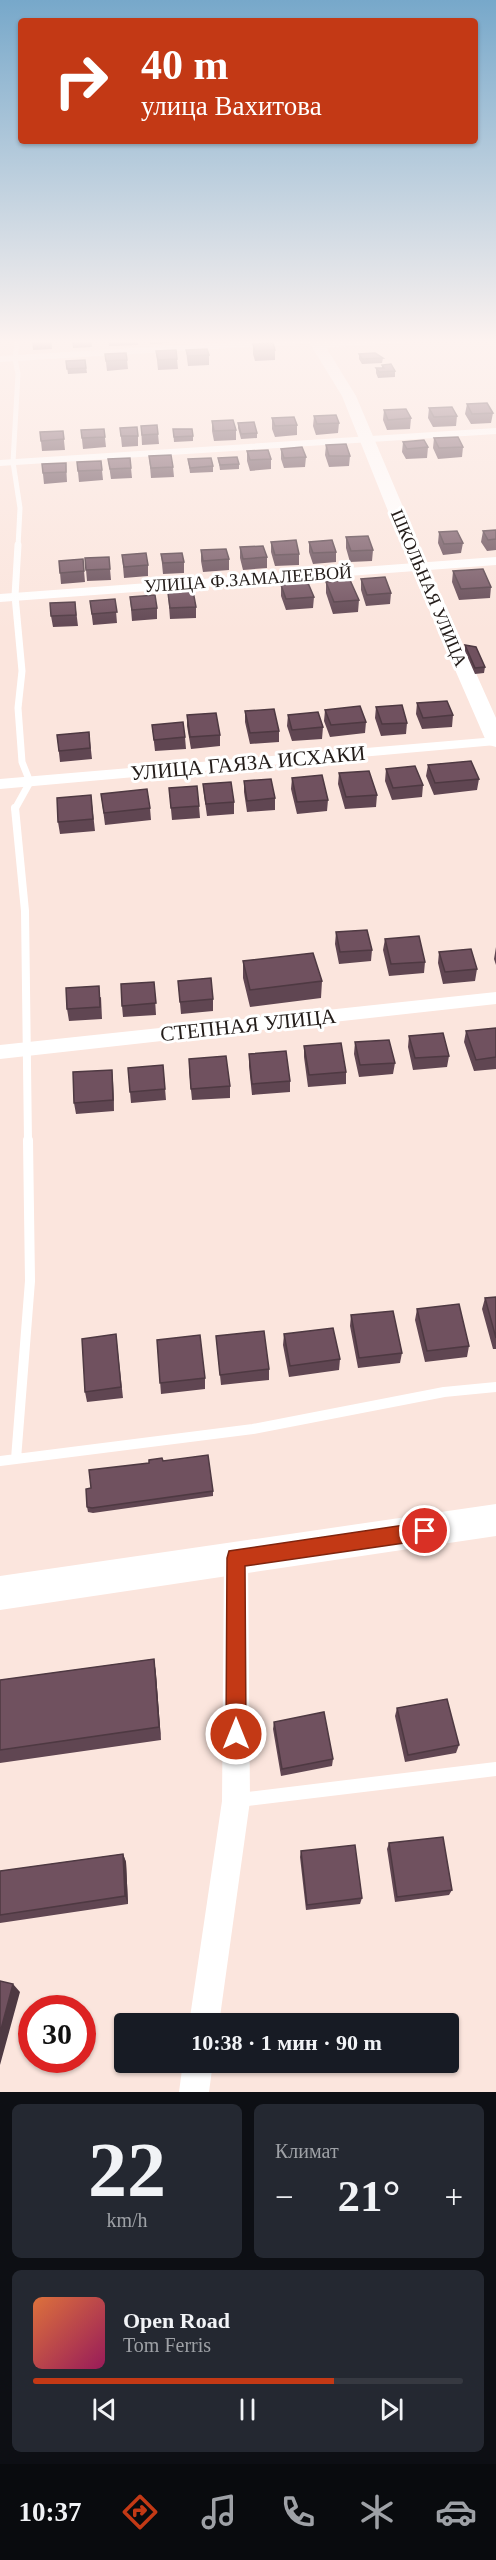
<!DOCTYPE html>
<html lang="ru">
<meta charset="utf-8">
<style>
body{margin:0;font-family:Georgia,serif;background:#242831;color:#f1f3f6;height:100vh;display:flex;flex-direction:column;font-size:22px;white-space:nowrap}
*{box-sizing:border-box;margin:0}
p{font-size:20px;color:#9ea1a6}
.icon{flex:none;width:33px;height:33px;fill:none;stroke:currentColor;stroke-width:2;stroke-linecap:round;stroke-linejoin:round}
.map{position:relative;height:2092px;overflow:hidden}
.details{display:flex;flex-direction:column;gap:12px;padding:12px;background:#0d0f14;flex:1}
.details>*{flex:none}
.hud{position:absolute;left:18px;top:18px;width:460px;height:126px;border-radius:6px;box-shadow:0 2px 4px #0004;background:#c33915;color:#fff;overflow:hidden}
.speed{position:absolute;left:18px;top:1995px;display:flex;gap:12px;font-size:30px;font-weight:700;text-align:center}
.speed>*{display:grid;place-content:center;width:78px;height:78px;border-radius:50%;background:#171b24;box-shadow:0 2px 4px #0004;line-height:1}
.speed .limit{border:9px solid #d22;background:#fff;color:#111}
.pin{position:absolute;display:grid;place-items:center;width:51px;height:51px;color:#fff;margin:-26px;border:3px solid #fff;border-radius:50%;box-shadow:0 2px 6px #0007}
.me{position:absolute;width:66px;margin:-33px;rotate:0deg;stroke-linejoin:round;filter:drop-shadow(0 0 4px #0008)}
.turn{display:flex;align-items:center;gap:21px;height:126px;padding:0 24px;font-size:27px}
.turn .icon{width:78px;height:78px;stroke-width:2.5}
.turn b{display:block;font-size:42px;line-height:51px}
.big{font-size:45px;font-weight:700;line-height:1.1}
.details .card{flex:1;display:flex;flex-direction:column;justify-content:center;gap:9px;min-width:0;padding:0 21px;border-radius:9px;background:#242831}
.details .dial{align-items:center;gap:0}
.dial b{font-size:78px;line-height:1}
.song{display:flex;align-items:center;gap:18px}
.cover{width:72px;height:72px;border-radius:9px;background:linear-gradient(135deg,hsl(20 70% 55%),hsl(330 70% 35%))}
.played{height:6px;border-radius:3px;background:linear-gradient(90deg,#c33915 70%,#363941 70%)}
.keys{display:flex;justify-content:space-around;direction:ltr}
.heat{display:flex;justify-content:space-between;align-items:center;font-size:33px;direction:ltr}
.details .tiles{flex:1;display:grid;gap:12px;grid-template-columns:1fr 1fr}
.card:last-child{grid-column:span 2}
.trip{position:absolute;left:114px;top:2013px;width:345px;height:60px;border-radius:6px;background:#171b24;box-shadow:0 2px 4px #0004;font-weight:700;line-height:60px;text-align:center}
.menu{display:flex;height:96px;justify-content:space-around;align-items:center;background:#090b0e;color:#9ea1a6}
.menu .icon{width:42px;height:42px}
.menu .on{color:#c33915}
.menu b{font-size:27px;color:#f1f3f6}
.map>svg:first-child{display:block}
.lines{fill:none;stroke-linecap:round;stroke-linejoin:round}
.lane-far4{stroke:#fff;stroke-width:5}
.lane-far3{stroke:#fff;stroke-width:7}
.lane-far2{stroke:#fff;stroke-width:8}
.lane-far1{stroke:#fff;stroke-width:10}
.lane{stroke:#fff;stroke-width:14}
.street{fill:#fff;fill-rule:evenodd}
.secondary{fill:#fff;fill-rule:evenodd}
.wall{fill:#604652}
.shaded-wall{fill:#4e3942}
.building{fill:#70515f;stroke:#4e3942;stroke-width:1.5}
.route{fill:#c33915;stroke:#7f250e;stroke-width:1.5}
.labels{text-anchor:middle;stroke-width:6;stroke-linejoin:round;paint-order:stroke}
.far-street-label{font-size:18px;fill:#231c19;stroke:#fff}
.street-label{font-size:21px;fill:#231c19;stroke:#fff}
</style>
<div class="map">
<svg width="496" height="2092" viewBox="0 0 496 2092">
<rect width="100%" height="100%" fill="#fbe5dd"/>
<g class="lines">
<path class="lane-far4" d="M18,547L20,508L13,462L18,374L15,358L18,339"/>
<path class="lane-far3" d="M15,809L30,782L22,762L18,708L22,671L15,596L18,545"/>
<path class="lane-far2" d="M15,808L25,911L28,1141"/>
<path class="lane-far1" d="M16,1459L30,1281L28,1140
M0,1461L253,1429L444,1392L496,1387"/>
<path class="lane" d="M239,1800L496,1769"/>
<path class="street" d="M286,339L320,340L315,343L0,362V356Z
M368,339H415L410,342L318,348L313,345L318,342Z
M496,428V434L0,466V460Z
M496,557V565L0,602V594Z
M496,737V745L0,789V779Z
M496,992V1004L0,1059V1045Z
M236,1546L245,1549L248,1558L250,1801L219,2024H189L222,1801L224,1558L227,1549Z
M183,2062H213L209,2092H179Z"/>
<path class="secondary" d="M307,339H321L356,396L428,566L496,718V747L489,745L486,741L410,566L342,396Z
M496,1504V1536L0,1610V1576Z"/>
</g>
<path class="wall" d="M32,339H51L52,349L33,350Z
M72,339H91L92,347L73,348Z
M108,339H138V345L109,346Z
M149,339H168V343L150,344Z
M179,339H198V341L180,342Z
M211,339H230V340H212Z
M253,344L275,350V360L255,361L253,354Z
M186,350L209,355V365L188,366L187,359Z
M156,351L177,359L178,369L158,370Z
M105,354L127,360L128,369L107,371Z
M359,354L383,358L382,363L362,364L359,359Z
M85,360L87,373L68,374L66,361Z
M382,365L395,371V377L378,378L376,373V368H382Z
M467,404L493,413L491,423L471,424L465,414Z
M429,408L457,416L456,426L433,427L428,418Z
M384,410L411,418L410,429L387,430L383,420Z
M314,416L339,423L338,433L316,435L313,426Z
M272,418L297,425V435L275,437L272,429Z
M212,421L236,430V440L214,441L212,431Z
M238,423L257,433V438L241,439L238,428Z
M141,426L158,434L159,444L142,445Z
M120,428L138,436V446L122,447Z
M104,429L106,447L83,449L81,430Z
M173,429L193,436V441L174,442Z
M63,431L65,450L42,451L40,432Z
M434,438L463,447L462,457L438,459L433,448Z
M403,442L428,447L427,458L406,459L402,452Z
M326,445L350,456L349,466L329,467L325,455Z
M281,449L306,457L305,467L284,468L281,459Z
M247,451L271,459V469L250,471L247,461Z
M149,456L173,467L174,477L151,478Z
M218,458L239,464V469L220,470Z
M108,459L131,468L132,478L111,479Z
M188,459L213,466V472L190,473Z
M101,461L103,480L79,482L77,462Z
M66,463L67,482L44,484L42,464Z
M496,530V550L487,551L481,542L483,531Z
M439,532L463,543L461,553L443,555L438,543Z
M346,537L373,550L372,561L350,562L346,548Z
M271,542L299,554V565L275,566L271,552Z
M309,542L336,552V562L313,564L309,552Z
M240,547L267,557V568L243,570L240,558Z
M201,550L229,559V570L203,572L201,561Z
M161,554L184,562V573L163,574Z
M122,555L148,565V576L124,578Z
M85,558L110,569L111,580L87,581Z
M83,559L85,582L61,584L59,561Z
M453,571L491,587L490,598L459,600L452,582Z
M361,579L391,593L390,604L366,606L361,590Z
M326,582L359,600L358,612L333,614L326,593Z
M281,585L314,597L313,608L286,610L281,596Z
M168,593L196,607V618L170,619Z
M130,597L157,608V619L132,621Z
M115,599L117,623L93,625L90,601Z
M75,602L78,626L53,627L51,616Z
M465,645L485,667L484,673L475,674L465,651Z
M417,703L453,715L452,727L422,729L416,714Z
M376,707L407,723L406,734L381,736L375,718Z
M325,710L366,722L365,733L330,737L324,721Z
M245,711L279,731V742L250,744L245,722Z
M187,715L220,735V746L191,749L187,726Z
M288,715L323,727L322,739L292,741L287,726Z
M152,725L185,737L186,749L155,751Z
M89,732L92,759L60,762L57,735Z
M428,765L479,779L477,790L434,795L426,776Z
M386,769L423,785L422,797L392,800L385,781Z
M339,773L377,795L376,807L345,809L338,784Z
M292,778L328,800L327,811L297,814L291,789Z
M244,781L275,798V810L247,812L244,792Z
M203,784L234,802V814L207,816L204,795Z
M169,788L199,806L200,818L172,820Z
M101,794L150,808L151,820L105,825Z
M91,795L95,831L60,834L58,822Z
M336,932L372,950L371,961L339,964L335,944Z
M385,939L425,962L424,973L389,976L383,950Z
M496,947V965L494,959Z
M439,952L477,969L475,981L443,984L438,963Z
M243,961L322,981L321,998L250,1007L243,978Z
M178,981L213,999V1011L181,1014Z
M154,982L156,1015L123,1017L122,1006Z
M101,997L102,1019L69,1021L67,1009Z
M496,1028V1069L474,1071L464,1042L466,1031Z
M409,1036L449,1056L447,1067L413,1070L408,1047Z
M355,1042L395,1063L393,1074L359,1077L354,1054Z
M304,1046L346,1072V1084L308,1087L304,1057Z
M249,1054L290,1081V1092L252,1095L249,1066Z
M163,1065L166,1100L131,1103L130,1092Z
M189,1070L230,1086V1098L192,1100Z
M113,1081L114,1111L76,1114L74,1103Z
M496,1297V1349H493L482,1309L485,1298Z
M417,1309L469,1346L467,1357L425,1362L415,1320Z
M351,1315L402,1353L400,1363L358,1368L350,1326Z
M116,1334L123,1398L87,1402L85,1392Z
M284,1334L340,1359L339,1370L289,1377L283,1345Z
M216,1336L269,1369V1380L221,1385Z
M157,1340L205,1378V1389L161,1394Z
M163,1461L213,1491V1496L93,1513L88,1512L87,1507L91,1488Z
M154,1659L156,1674L161,1740L0,1763V1680Z
M397,1708L459,1745L456,1753L405,1762L395,1716Z
M274,1722L333,1759L332,1766L281,1776L273,1729Z
M389,1843L452,1890L449,1895L395,1902L387,1849Z
M301,1851L362,1898L360,1904L306,1910L300,1857Z
M123,1854L126,1862L128,1904L0,1923V1871Z"/>
<path class="shaded-wall" d="M112,1070L113,1081L114,1111L113,1100Z
M154,1659L156,1674L161,1740L159,1727Z
M123,1854L126,1862L128,1904L125,1896Z
M13,1984L20,1992L0,2065V2033Z"/>
<path class="building" d="M32,339H51L32,340Z
M72,339H91V342L73,343Z
M273,343L275,350L255,351L253,344Z
M207,349L209,355L188,356L186,350Z
M176,350L177,359L158,360L156,351Z
M126,353L127,360L106,361L105,354Z
M375,353L383,358L362,359L359,354Z
M85,360L86,368L67,369L66,361Z
M391,364L395,371L379,372L376,368H384L382,365Z
M487,403L493,413L472,414L467,404Z
M452,407L457,416L434,417L429,408Z
M406,409L411,418L388,420L384,410Z
M336,415L339,423L317,424L314,416Z
M294,417L297,425L275,426L272,418Z
M233,420L236,430L214,431L212,421Z
M254,422L257,433L241,434L238,423Z
M157,425L158,434L142,435L141,426Z
M137,427L138,436H121L120,428Z
M104,429L105,437L82,438L81,430Z
M173,429H192L193,436L174,437Z
M63,431L64,439L41,441L40,432Z
M458,437L463,447L439,448L434,438Z
M424,440L428,447L407,449L403,442Z
M346,444L350,456H329L326,445Z
M302,447L306,457L284,458L281,449Z
M268,450L271,459L250,460L247,451Z
M171,455L173,467L151,468L149,456Z
M237,457L239,464L220,465L218,458Z
M130,458L131,468L110,469L108,459Z
M211,458L213,466L190,468L188,459Z
M101,461L102,470L78,471L77,462Z
M66,463V472L43,473L42,464Z
M496,530V539L488,540L483,531Z
M457,531L463,543L444,544L439,532Z
M368,536L373,550L351,551L346,537Z
M296,540L299,554L275,555L271,542Z
M332,540L336,552L313,553L309,542Z
M263,546L267,557L243,559L240,547Z
M226,549L229,559L203,561L201,550Z
M146,553L148,565L124,567L122,555Z
M182,553L184,562L163,563L161,554Z
M109,557L110,569L86,570L85,558Z
M83,559L84,571L60,573L59,561Z
M483,569L491,587L461,589L453,571Z
M385,577L391,593L367,595L361,579Z
M350,580L359,600L334,602L326,582Z
M308,583L314,597L286,599L281,585Z
M193,591L196,607L170,608L168,593Z
M155,595L157,608L132,610L130,597Z
M115,599L117,612L92,614L90,601Z
M75,602L76,615L51,616L50,603Z
M465,645L476,647L485,667L475,668Z
M447,701L453,715L423,718L417,703Z
M402,705L407,723L382,724L376,707Z
M360,706L366,722L331,725L325,710Z
M274,709L279,731L250,733L245,711Z
M318,712L323,727L292,730L288,715Z
M216,713L220,735L190,737L187,715Z
M183,722L185,737L154,740L152,725Z
M89,732L90,748L59,751L57,735Z
M471,761L479,779L435,783L428,765Z
M415,766L423,785L393,788L386,769Z
M369,771L377,795L346,797L339,773Z
M322,775L328,800L297,802L292,778Z
M271,779L275,798L247,801L244,781Z
M231,782L234,802L206,804L203,784Z
M197,786L199,806L171,808L169,788Z
M147,789L150,808L104,813L101,794Z
M91,795L93,819L58,822L57,798Z
M367,930L372,950L340,952L336,932Z
M419,936L425,962L391,964L385,939Z
M471,949L477,969L445,972L439,952Z
M313,953L322,981L250,990L243,961Z
M211,978L213,999L180,1002L178,981Z
M154,982L156,1003L122,1006L121,984Z
M99,986L100,1007L67,1009L66,988Z
M496,1028V1057L476,1060L466,1031Z
M443,1033L449,1056L415,1058L409,1036Z
M389,1040L395,1063L360,1065L355,1042Z
M341,1043L346,1072L309,1075L304,1046Z
M286,1051L290,1081L252,1084L249,1054Z
M226,1056L230,1086L191,1089L189,1059Z
M163,1065L165,1089L130,1092L128,1068Z
M112,1070L113,1100L74,1103L73,1072Z
M496,1297V1338L485,1298Z
M459,1304L469,1346L427,1351L417,1309Z
M393,1311L402,1353L359,1358L351,1315Z
M333,1328L340,1359L290,1366L284,1334Z
M264,1331L269,1369L220,1375L216,1336Z
M116,1334L121,1387L85,1392L82,1339Z
M200,1335L205,1378L160,1383L157,1340Z
M208,1455L213,1491L92,1508L87,1507L86,1489L91,1488L89,1470L149,1463V1460L162,1458L163,1461Z
M154,1659L159,1727L0,1750V1680Z
M447,1699L459,1745L408,1755L397,1708Z
M324,1712L333,1759L282,1769L274,1722Z
M443,1837L452,1890L397,1897L389,1843Z
M355,1845L362,1898L307,1905L301,1851Z
M123,1854L125,1896L0,1915V1871Z
M0,1981L13,1984L0,2033Z"/>
<linearGradient id="sky" x2="0" y2="1"><stop stop-color="#77a8ca"/><stop offset="0.54" stop-color="#fdf3f0"/><stop offset="1" stop-color="#fdf3f0" stop-opacity="0"/></linearGradient>
<rect width="496" height="632" fill="url(#sky)"/>
<path class="route" d="M425,1522L431,1524L434,1531L431,1537L425,1540L245,1566L246,1734L243,1742L236,1744L229,1742L226,1734L227,1558L229,1551Z"/>
<g class="labels">
<g class="far-street-label">
<text transform="translate(248 579) rotate(-4)" y="6">УЛИЦА Ф.ЗАМАЛЕЕВОЙ</text>
<text transform="translate(429 588) rotate(67)" y="6">ШКОЛЬНАЯ УЛИЦА</text>
</g>
<g class="street-label">
<text transform="translate(248 763) rotate(-5)" y="7">УЛИЦА ГАЯЗА ИСХАКИ</text>
<text transform="translate(248 1025) rotate(-6)" y="7">СТЕПНАЯ УЛИЦА</text>
</g>
</g>
</svg>
<div class="speed"><div class="limit">30</div></div>
<div class="pin" style="left:425px;top:1531px;background:#d93025"><svg class="icon" aria-label="arrive" viewBox="0 0 24 24"><path d="M6 21V4h12l-3 4 3 4H6"/></svg></div>
<svg class="me" style="left:236px;top:1734px" viewBox="-20 -20 40 40"><circle r="17" fill="#c33915" stroke="#fff" stroke-width="3"/><path d="M0-11L8 9 0 5-8 9z" fill="#fff"/></svg>
<div class="trip">10:38 · 1 мин · 90 m</div>
<div class="hud">
<div class="turn"><svg class="icon" aria-label="right" viewBox="0 0 24 24"><path d="M7 20v-9h11M14 6l5 5-5 5"/></svg><div><b>40 m</b>улица Вахитова</div></div>
</div>
</div>
<section class="details">
<div class="tiles">
<div class="card dial"><b>22</b><p>km/h</p></div>
<div class="card"><p>Климат</p>
<div class="heat"><a>−</a><b class="big">21°</b><a>+</a></div>
</div>
<div class="card">
<div class="song"><i class="cover"></i><div><b>Open Road</b><p>Tom Ferris</p></div></div>
<div class="played"></div>
<div class="keys"><svg class="icon" aria-label="previous" viewBox="0 0 24 24"><path d="M18 5L8 12l10 7zM5 5v14"/></svg><svg class="icon" aria-label="pause" viewBox="0 0 24 24"><path d="M8 5v14M16 5v14"/></svg><svg class="icon" aria-label="next" viewBox="0 0 24 24"><path d="M6 5l10 7-10 7zM19 5v14"/></svg></div>
</div>
</div>
</section>
<nav class="menu">
<b>10:37</b>
<svg class="icon on" aria-label="directions" viewBox="0 0 24 24"><path d="M12 3l9 9-9 9-9-9zM9 14v-3h6M13 9l2 2-2 2"/></svg>
<svg class="icon" aria-label="music" viewBox="0 0 24 24"><path d="M9 18V5l10-2v13"/><circle cx="6" cy="18" r="3"/><circle cx="16" cy="16" r="3"/></svg>
<svg class="icon" aria-label="phone" viewBox="0 0 24 24"><path d="M5 4h4l2 5-3 2q2 4 5 5l2-3 5 2v4C11 20 4 13 5 4z"/></svg>
<svg class="icon" aria-label="climate" viewBox="0 0 24 24"><path d="M12 3v18M4 7l16 10M4 17L20 7"/></svg>
<svg class="icon" aria-label="car" viewBox="0 0 24 24"><path d="M5 17H2v-5l4-1 3-4h7l3 4 3 1v5h-3M9 17h6M6 11h13"/><circle cx="7" cy="17" r="2"/><circle cx="17" cy="17" r="2"/></svg>
</nav>
